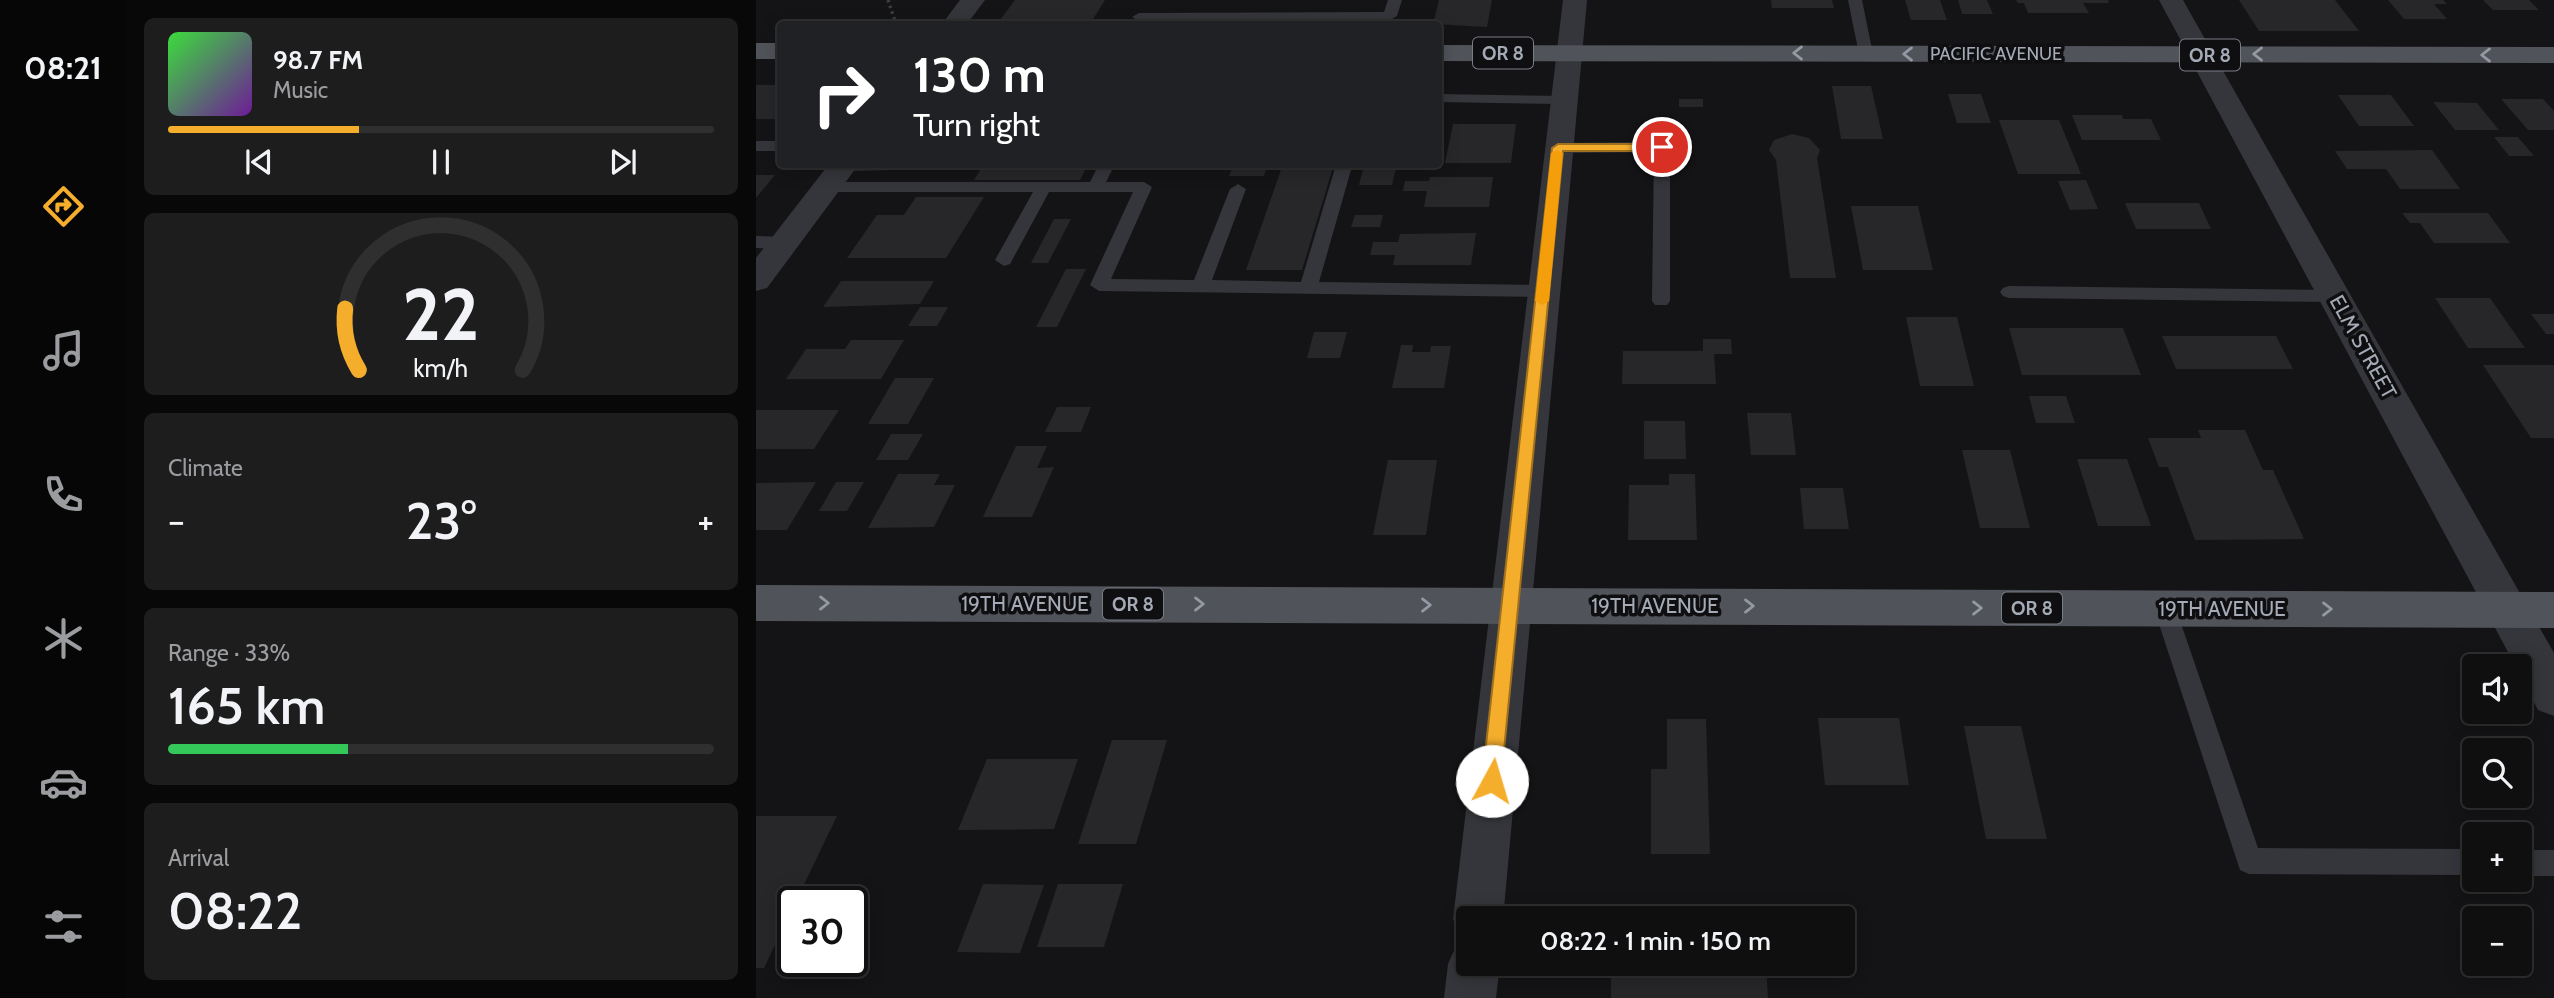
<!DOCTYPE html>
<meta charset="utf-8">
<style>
body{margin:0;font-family:Cabin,sans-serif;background:#1d1d1e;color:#f1f3f6;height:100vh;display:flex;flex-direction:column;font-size:26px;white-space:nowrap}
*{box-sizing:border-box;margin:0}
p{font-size:23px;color:#9b9c9f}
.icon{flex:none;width:38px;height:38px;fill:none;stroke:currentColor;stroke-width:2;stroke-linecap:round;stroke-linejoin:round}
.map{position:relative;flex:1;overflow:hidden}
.side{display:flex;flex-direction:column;gap:18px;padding:18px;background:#080809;width:630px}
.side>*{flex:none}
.hud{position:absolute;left:21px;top:21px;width:665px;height:147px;border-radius:7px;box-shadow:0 4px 18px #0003,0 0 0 2px #2f2f30;background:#202124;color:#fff;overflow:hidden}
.buttons{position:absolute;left:1706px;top:654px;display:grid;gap:14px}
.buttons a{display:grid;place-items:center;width:70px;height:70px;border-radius:7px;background:#0f0f10;box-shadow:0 4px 18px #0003,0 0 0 2px #2f2f30;font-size:35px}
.speed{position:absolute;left:21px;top:886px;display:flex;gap:14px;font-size:35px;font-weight:700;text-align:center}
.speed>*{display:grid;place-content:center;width:91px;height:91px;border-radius:50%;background:#0f0f10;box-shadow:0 4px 18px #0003,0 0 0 2px #2f2f30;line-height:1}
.speed .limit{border:4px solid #111;border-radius:10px;background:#fff;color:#111}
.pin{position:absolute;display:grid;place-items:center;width:60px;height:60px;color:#fff;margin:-30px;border:4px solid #fff;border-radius:50%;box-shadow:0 2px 7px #0007}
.me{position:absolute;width:77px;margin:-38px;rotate:6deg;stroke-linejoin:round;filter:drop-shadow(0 0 5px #0008)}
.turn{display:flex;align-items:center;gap:24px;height:147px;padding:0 21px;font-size:32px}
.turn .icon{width:91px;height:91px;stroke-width:2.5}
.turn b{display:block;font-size:49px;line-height:60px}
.big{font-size:52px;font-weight:600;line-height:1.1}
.side .widget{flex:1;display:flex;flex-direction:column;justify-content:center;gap:10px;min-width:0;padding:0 24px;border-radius:10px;background:#1d1d1e}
.side .dial{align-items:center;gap:0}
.dial svg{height:182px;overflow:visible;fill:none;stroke:#2f2f30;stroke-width:7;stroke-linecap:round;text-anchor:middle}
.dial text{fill:#f1f3f6;stroke:none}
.song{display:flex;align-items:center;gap:21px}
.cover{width:84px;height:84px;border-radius:10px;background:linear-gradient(135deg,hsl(120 70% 55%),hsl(280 70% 35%))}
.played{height:7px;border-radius:4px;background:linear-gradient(90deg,#f5ad2c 35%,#2f2f30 35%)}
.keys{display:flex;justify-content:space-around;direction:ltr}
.heat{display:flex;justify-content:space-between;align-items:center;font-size:38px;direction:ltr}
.charge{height:10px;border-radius:5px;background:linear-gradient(90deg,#34c759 33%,#2f2f30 0)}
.trip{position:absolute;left:700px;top:906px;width:399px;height:70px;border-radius:7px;background:#0f0f10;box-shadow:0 4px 18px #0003,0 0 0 2px #2f2f30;font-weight:600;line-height:70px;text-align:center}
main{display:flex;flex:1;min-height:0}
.dock{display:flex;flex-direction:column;width:126px;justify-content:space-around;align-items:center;background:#060606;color:#9b9c9f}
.dock .icon{width:49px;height:49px}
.dock .active{color:#f5ad2c}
.dock b{font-size:32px;color:#f1f3f6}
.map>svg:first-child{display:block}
.building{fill:#27272a}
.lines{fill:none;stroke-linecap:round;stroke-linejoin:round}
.path{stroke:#3b3d42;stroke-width:3.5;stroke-dasharray:2.5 3.5;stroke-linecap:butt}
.service{fill:#35363b;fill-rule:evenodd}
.minor{fill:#35363b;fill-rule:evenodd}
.tertiary{fill:#35363b;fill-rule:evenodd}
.primary{fill:#51535a;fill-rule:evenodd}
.oneway{stroke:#9499a4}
.route{fill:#f5ad2c;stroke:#9f701d;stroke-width:2}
.slow{fill:#f59e0b}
.labels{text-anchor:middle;stroke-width:7;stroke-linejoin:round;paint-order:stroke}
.far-street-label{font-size:18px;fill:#a5abb6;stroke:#0f0f11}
.shield{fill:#0f0f11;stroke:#787c84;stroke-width:2}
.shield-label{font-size:19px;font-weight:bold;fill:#a5abb6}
.street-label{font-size:21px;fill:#a5abb6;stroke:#0f0f11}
</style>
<main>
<nav class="dock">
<b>08:21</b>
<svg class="icon active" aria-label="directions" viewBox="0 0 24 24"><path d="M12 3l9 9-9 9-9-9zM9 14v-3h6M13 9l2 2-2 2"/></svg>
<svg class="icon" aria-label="music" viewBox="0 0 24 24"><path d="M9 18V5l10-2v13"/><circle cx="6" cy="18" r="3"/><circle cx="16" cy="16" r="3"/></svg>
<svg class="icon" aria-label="phone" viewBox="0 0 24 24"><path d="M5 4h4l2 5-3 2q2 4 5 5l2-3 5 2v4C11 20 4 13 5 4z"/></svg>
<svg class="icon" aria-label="climate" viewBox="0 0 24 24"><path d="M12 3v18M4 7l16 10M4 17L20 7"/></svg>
<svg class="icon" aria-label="car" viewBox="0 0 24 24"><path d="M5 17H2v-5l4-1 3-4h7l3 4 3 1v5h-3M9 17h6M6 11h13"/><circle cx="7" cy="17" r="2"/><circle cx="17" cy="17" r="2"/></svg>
<svg class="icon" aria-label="filters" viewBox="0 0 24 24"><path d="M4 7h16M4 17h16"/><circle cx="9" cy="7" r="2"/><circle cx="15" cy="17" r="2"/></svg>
</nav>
<section class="side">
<div class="widget">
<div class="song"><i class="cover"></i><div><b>98.7 FM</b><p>Music</p></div></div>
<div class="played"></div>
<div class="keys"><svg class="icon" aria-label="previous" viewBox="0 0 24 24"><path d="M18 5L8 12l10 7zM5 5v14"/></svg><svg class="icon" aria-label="pause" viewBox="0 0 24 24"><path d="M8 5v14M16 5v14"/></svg><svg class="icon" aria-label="next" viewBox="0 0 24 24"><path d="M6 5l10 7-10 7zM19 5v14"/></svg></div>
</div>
<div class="widget dial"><svg viewBox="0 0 100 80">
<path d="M14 69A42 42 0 1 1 86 69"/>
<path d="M14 69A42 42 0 0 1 8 42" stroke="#f5ad2c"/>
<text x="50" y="56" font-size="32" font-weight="700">22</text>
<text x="50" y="72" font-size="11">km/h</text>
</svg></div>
<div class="widget"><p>Climate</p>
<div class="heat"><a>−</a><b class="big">23°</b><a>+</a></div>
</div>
<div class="widget"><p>Range · 33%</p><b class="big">165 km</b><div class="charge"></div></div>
<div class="widget"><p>Arrival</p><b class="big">08:22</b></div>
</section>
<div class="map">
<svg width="1798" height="998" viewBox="0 0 1798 998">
<rect width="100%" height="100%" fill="#141416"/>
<path class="building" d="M259,0H349L334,24H241Z
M683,0H736L731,27L677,24Z
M1015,0H1076L1078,8H1016Z
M1149,0H1184L1191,20H1155Z
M1202,0H1231L1237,14H1206Z
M1260,0H1352L1353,3H1327L1333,13H1272L1268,3H1262Z
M1483,0H1579L1603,31H1503Z
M1632,0H1687L1691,4H1678L1691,19H1648Z
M1727,0H1773L1783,10H1737Z
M24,82V119H0V85H22Z
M1076,86H1115L1127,139H1085Z
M1192,94H1225L1235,123H1201Z
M1582,95H1635L1658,126H1603Z
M923,99H947V107H923Z
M1745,99H1787L1798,111V130H1772Z
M1677,102L1721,103L1743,130H1699Z
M1316,115H1366L1367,119H1395L1405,140H1326Z
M1243,120H1303L1325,174H1262Z
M697,124H760L755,163H689Z
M1036,134L1053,138L1064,150L1061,158L1080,278H1034L1020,160L1013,150L1018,140Z
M1738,137H1762L1778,156H1753Z
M1676,150L1704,189H1644L1630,169H1591L1579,151Z
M228,164H332L324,180H218Z
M478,164H512L508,176H473Z
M527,164H578L546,270H490Z
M640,168L636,185H603L607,169Z
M0,175H19L0,198Z
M674,177H737L733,207H668L671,191H647L649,181H673Z
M1330,180L1342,209L1314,210L1302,181Z
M160,197H228L190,258H91L121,215H148Z
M1369,203H1443L1455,229H1380Z
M1095,206H1162L1177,270H1107Z
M1646,213H1732L1754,243H1678L1664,223H1654Z
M599,215H627L624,227H595Z
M298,219H315L292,263H275Z
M720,233L715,265H637L639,255H614L617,242H642L644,234Z
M310,269H330L301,327H280Z
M85,281H178L164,304L67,307Z
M1679,298H1734L1769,348H1712Z
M164,307H192L181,326H152Z
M1775,314H1798V334H1790Z
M1150,317H1201L1218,386H1164Z
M1253,328H1367L1385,375H1266Z
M558,332H591L584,358H551Z
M1406,336H1520L1537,369H1420Z
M947,339H975L976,354H958L960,384H866L867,351H947Z
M95,340H148L125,379H30L50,349H89Z
M645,345H657L656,352H674L675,346H695L688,388H636Z
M1727,365H1798V438H1775Z
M139,378H178L152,424H112Z
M1273,396H1310L1319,423H1280Z
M301,407H335L325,432H289Z
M0,410H83L58,449H0Z
M991,413H1035L1040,455H995Z
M888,421H929L930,459H888Z
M1442,430H1489L1507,470H1517L1548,539L1439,540L1412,467H1403L1392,438H1445Z
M135,434H167L152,460H120Z
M260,446H291L281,468L298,467L276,517H227Z
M1206,450H1254L1274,528H1224Z
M1321,459H1371L1395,526H1342Z
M632,460H681L670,535H617Z
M142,474H184L178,485H199L178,527L112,528Z
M913,474H939L941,540H872L873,485H913Z
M60,482L31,530H0V483Z
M80,482H108L91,511H63Z
M1044,488H1087L1093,529H1048Z
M1062,718H1143L1153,785H1069Z
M911,719H950L954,854H895V769H911Z
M1208,726H1265L1291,839H1230Z
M356,740H411L380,844H322Z
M231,759H322L298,829L202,830Z
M0,816H81L40,901H37V907L8,968H0Z
M227,884L288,885L264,953L201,952Z
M302,884H367L348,947H281Z
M925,916H991V919H925Z
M926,964H1010L1012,998H855V971H926Z"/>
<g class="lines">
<path class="path" d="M132,0L140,24"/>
<path class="service" d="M632,0H646L641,16L634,20L383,21L376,17L383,13L628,12Z
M1092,0H1106L1117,54L1115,57H1105L1103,54Z
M682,94L807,96L814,100L807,104L682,102Z
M0,141H24V151H0Z
M906,142L914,147V301L911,305H899L896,301L898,152L802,153L794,148L802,143Z
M81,164H188L180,169L88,171L82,170Z
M343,164H359L350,182H388L396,187L355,279L438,280L474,189L482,184L490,189L456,280L545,282L579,168L581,164H599L595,170L563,282L787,285L793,287L796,291L793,295L787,297L343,291L334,285L377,192H293L254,264L248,266L239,260L277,192H72L64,187L72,182H334Z
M0,236L29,237L38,243L29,249L0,248Z
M1253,286L1579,290L1585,292L1588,296L1585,300L1579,302L1253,298L1247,296L1244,292L1247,288Z
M1409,599L1417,602L1420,609L1502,848L1718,849V875L1493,874L1484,870L1398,609L1401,602Z
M1764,850H1798V876H1764Z"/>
<path class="minor" d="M807,0H831L747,919H712V940L704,937L697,919Z
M1403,0H1427L1458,55L1454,61L1445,63L1436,61Z
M712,941V964H744L740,998H688L692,964L700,946Z"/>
<path class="tertiary" d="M204,0H229L211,24H186Z
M1445,47L1454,49L1458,55L1798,653V716L1782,710L1764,675V667H1760L1432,55L1436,49Z
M73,164H103L11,288L0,291V258Z"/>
<path class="primary" d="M0,43H24V59H0Z
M682,45L1798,47V63L682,61Z
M0,585L1798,592V628L0,621Z"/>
</g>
<defs><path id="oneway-chevron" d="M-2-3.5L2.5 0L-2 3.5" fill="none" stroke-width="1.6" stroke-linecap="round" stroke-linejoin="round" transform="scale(1.75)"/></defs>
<g class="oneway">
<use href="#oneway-chevron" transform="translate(1042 53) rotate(-180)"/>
<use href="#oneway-chevron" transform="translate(1152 54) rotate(-180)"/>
<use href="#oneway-chevron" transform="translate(1502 54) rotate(-180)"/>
<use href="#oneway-chevron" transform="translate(1730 55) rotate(-180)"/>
<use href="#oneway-chevron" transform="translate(68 603)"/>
<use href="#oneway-chevron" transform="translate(443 604)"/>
<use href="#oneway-chevron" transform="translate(670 605)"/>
<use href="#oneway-chevron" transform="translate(993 606)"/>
<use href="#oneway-chevron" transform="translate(1221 608)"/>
<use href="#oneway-chevron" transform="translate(1571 609)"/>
</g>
<path class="route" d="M802,144H906L912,147L906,151H807L745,781L743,788L736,791L729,788L726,781L796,148Z"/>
<path class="slow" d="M801,150L807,153L793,301L786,305L779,301L795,153Z"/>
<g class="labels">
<g class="far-street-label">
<text x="1240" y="60">PACIFIC AVENUE</text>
</g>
<g class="shield">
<rect x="717" y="37.5" width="60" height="31" rx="5"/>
<rect x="1424" y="39.5" width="60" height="31" rx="5"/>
<rect x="347" y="588.5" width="60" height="31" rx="5"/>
<rect x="1246" y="592.5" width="60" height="31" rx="5"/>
</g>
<g class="shield-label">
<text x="747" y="60">OR 8</text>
<text x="1454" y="62">OR 8</text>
<text x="377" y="611">OR 8</text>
<text x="1276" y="615">OR 8</text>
</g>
<g class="street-label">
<text transform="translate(1607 347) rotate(61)" y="7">ELM STREET</text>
<text x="269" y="611">19TH AVENUE</text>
<text x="899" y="613">19TH AVENUE</text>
<text x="1466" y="616">19TH AVENUE</text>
</g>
</g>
</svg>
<div class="buttons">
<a><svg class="icon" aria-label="sound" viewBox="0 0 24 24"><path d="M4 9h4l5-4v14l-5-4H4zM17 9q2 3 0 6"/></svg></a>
<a><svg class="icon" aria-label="search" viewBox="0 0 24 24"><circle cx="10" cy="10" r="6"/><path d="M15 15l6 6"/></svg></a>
<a>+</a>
<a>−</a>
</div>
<div class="speed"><div class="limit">30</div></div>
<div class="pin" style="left:906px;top:147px;background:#d93025"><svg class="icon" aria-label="arrive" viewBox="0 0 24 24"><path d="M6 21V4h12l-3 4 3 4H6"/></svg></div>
<svg class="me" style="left:736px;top:781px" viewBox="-20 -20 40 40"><circle r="19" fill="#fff"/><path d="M0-13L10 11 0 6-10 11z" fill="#f5ad2c"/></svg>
<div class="trip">08:22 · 1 min · 150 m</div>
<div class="hud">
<div class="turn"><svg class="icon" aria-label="right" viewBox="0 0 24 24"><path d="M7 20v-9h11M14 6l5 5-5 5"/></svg><div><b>130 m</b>Turn right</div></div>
</div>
</div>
</main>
